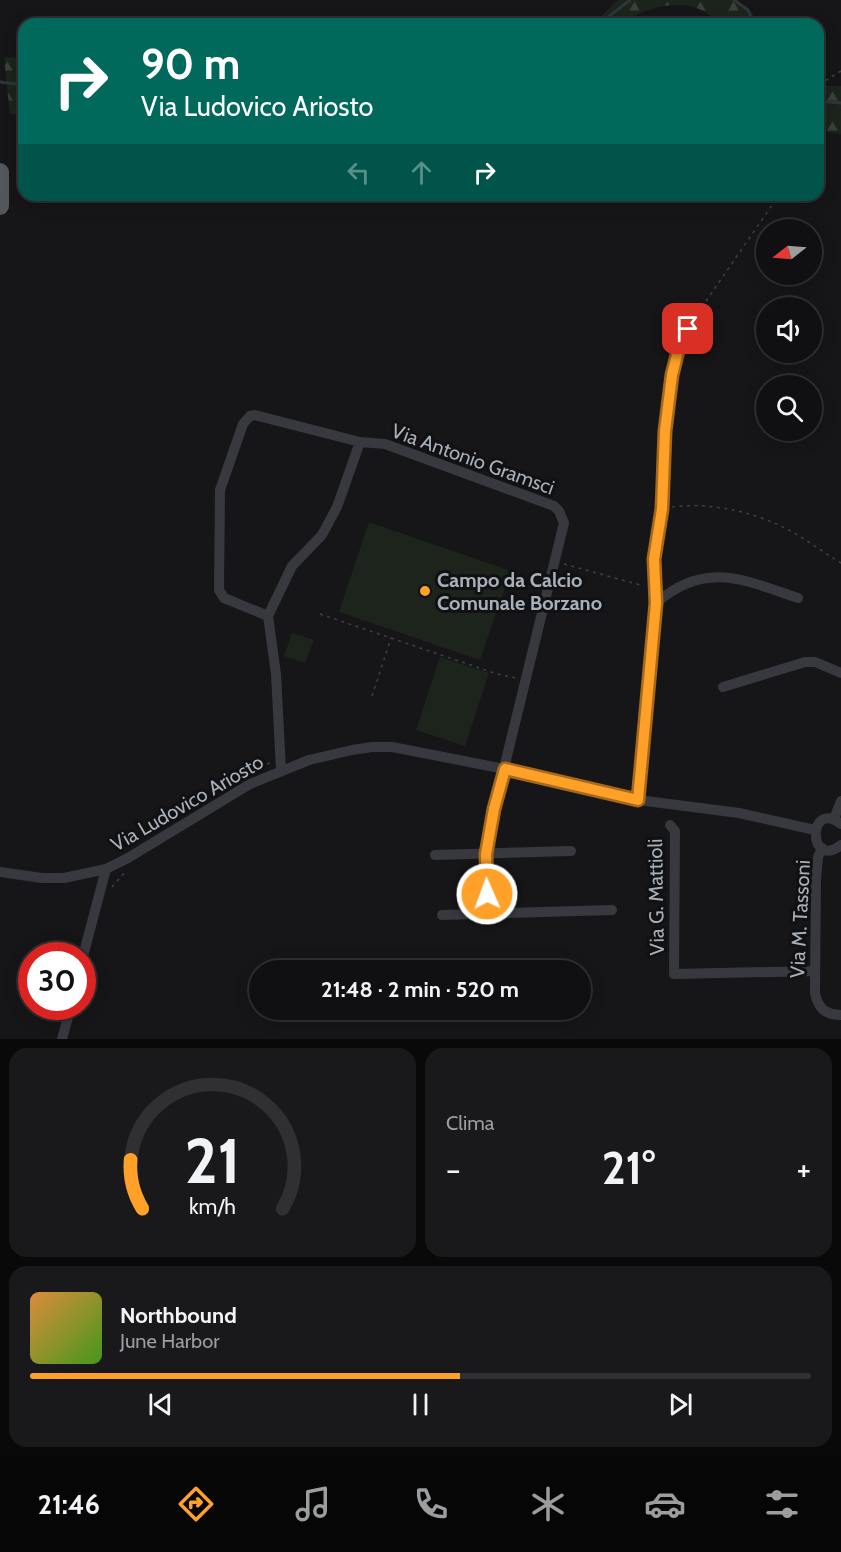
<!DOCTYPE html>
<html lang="it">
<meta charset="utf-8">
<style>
body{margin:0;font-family:Cabin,sans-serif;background:#19191b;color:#f1f3f6;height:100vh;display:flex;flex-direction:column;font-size:22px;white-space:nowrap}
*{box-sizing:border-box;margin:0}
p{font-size:20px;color:#9c9d9f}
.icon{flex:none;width:33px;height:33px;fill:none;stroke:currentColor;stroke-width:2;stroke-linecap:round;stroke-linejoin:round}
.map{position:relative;height:1039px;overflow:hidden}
.drawer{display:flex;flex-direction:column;gap:9px;padding:9px;background:#09090a;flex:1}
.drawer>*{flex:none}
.guide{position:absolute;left:18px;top:18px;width:806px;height:183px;border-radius:18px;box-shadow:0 3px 15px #0003,0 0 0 2px #303032;background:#00695c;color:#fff;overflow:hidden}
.needle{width:39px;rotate:253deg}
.buttons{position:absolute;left:756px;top:219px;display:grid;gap:12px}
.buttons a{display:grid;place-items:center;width:66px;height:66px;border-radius:50%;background:#101012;box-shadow:0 3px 15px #0003,0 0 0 2px #303032;font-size:30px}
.speed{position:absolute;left:18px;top:942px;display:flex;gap:12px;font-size:30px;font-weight:700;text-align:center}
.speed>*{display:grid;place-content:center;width:78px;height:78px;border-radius:50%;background:#101012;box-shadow:0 3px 15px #0003,0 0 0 2px #303032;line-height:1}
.speed .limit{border:9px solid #d22;background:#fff;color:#111}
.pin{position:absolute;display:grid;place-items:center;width:51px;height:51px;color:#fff;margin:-26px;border-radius:12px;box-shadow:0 3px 9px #0006}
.me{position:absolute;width:66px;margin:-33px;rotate:358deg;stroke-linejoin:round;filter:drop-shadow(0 0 4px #0008)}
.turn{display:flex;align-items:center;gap:21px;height:126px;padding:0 24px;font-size:27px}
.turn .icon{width:78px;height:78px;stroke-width:2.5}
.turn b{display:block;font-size:42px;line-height:51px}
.lanes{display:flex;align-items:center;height:57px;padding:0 24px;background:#0003;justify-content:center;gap:30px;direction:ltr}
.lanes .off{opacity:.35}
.big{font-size:45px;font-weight:700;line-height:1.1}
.drawer .card{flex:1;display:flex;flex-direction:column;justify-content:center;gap:9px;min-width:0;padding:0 21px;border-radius:18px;background:#19191b}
.drawer .dial{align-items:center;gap:0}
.dial svg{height:156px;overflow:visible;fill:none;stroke:#303032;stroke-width:7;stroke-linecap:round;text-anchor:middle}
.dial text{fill:#f1f3f6;stroke:none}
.song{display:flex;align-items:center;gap:18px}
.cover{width:72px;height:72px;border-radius:9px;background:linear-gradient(135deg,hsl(30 70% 55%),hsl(100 70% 35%))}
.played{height:6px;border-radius:3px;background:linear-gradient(90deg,#ffa128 55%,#303032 55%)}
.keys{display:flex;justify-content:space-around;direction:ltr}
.heat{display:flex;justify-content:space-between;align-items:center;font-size:33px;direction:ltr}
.drawer .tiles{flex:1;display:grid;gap:9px;grid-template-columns:1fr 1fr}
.card:last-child{grid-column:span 2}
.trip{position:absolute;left:249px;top:960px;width:342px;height:60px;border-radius:30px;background:#101012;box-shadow:0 3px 15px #0003,0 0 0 2px #303032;font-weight:700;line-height:60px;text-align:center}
.menu{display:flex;height:96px;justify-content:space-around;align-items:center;background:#060607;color:#9c9d9f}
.menu .icon{width:42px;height:42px}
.menu .current{color:#ffa128}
.menu b{font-size:27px;color:#f1f3f6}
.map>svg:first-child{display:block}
.forest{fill:url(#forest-firs)}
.green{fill:#1c241c}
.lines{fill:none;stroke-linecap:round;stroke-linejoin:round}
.stream{stroke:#2b373d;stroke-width:3}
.path{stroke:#3d4045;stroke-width:1.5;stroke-dasharray:3 4.5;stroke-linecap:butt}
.street{stroke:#37393e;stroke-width:10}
.primary{stroke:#53565d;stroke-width:18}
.route-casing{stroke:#a6691a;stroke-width:15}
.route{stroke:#ffa128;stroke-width:10}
.poi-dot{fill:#ffa128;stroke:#111113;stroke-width:2}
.labels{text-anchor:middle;stroke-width:6;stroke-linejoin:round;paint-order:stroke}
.street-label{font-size:20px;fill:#a7afb9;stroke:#111113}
.poi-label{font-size:20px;font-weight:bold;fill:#a7afb9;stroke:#111113;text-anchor:start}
</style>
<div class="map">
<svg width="841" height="1039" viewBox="0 0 841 1039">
<defs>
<pattern id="forest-firs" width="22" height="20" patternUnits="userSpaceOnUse" patternTransform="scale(1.5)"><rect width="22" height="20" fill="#1c241c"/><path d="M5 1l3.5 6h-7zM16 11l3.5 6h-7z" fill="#3a413b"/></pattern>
</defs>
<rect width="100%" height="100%" fill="#161618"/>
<path class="forest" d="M618,0H737L752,13L757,24H719C700,0 668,1 638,14C633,17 628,23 622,24C613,26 600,24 590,24L597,20Z
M4,57L24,58V115L10,114Z
M818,86H841V134L818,131Z"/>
<path class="green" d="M369,522L511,571L480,660L339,612Z
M292,633L314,640L305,663L284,656Z
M440,657L489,673L465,746L416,730Z"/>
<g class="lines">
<path class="stream" d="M734,0L748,10L754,24
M599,24L630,0
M0,82L24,85
M818,101L841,103"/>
<path class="path" d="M818,92L820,84L841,71
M706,301L779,195
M672,507C708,502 749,511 781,526C802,536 821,551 841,563
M564,564L644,586
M320,614L497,674L516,678
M372,696L391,638
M254,771L257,768L270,763
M112,887L125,872
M82,982L85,971"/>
<path class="street" d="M656,603C706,560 744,580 798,598
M268,616L224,598L219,590L220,490L243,424L250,416L255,415L360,442
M723,687L805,662H815L841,673
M281,770L276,674L268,616L292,566L322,535L337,507L360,442L385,444L554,506L559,511L564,523L494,809L486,854L488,914
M638,800L656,603L654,559L662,509L668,404L678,351L688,329L700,310
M834,819L841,801
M841,824C807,798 808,871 841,845
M670,825L675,831L674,974L815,971
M822,848L818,857L816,879L815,993C818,1008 825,1015 841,1015
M435,855L571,851
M0,872L42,878H64L106,869L128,858L250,784L309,760L352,750L372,747H392L505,769L638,800L739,813L815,830
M442,915L612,910
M82,960L106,869
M62,1039L71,1006"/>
<path class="primary" d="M0,172V206"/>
</g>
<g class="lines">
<g class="route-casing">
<path id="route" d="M487,894L486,854L494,809L505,769L638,800L656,603L654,559L662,509L665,431L672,375L678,351L688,329"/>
</g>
<use href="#route" class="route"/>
</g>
<circle class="poi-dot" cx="425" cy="591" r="6"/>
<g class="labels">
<g class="street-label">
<text transform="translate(473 459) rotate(20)" y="7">Via Antonio Gramsci</text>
<text transform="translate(187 803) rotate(-30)" y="7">Via Ludovico Ariosto</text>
<text transform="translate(656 897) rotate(-91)" y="7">Via G. Mattioli</text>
<text transform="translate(800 919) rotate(-87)" y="7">Via M. Tassoni</text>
</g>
<g class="poi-label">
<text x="437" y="587">Campo da Calcio<tspan x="437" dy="23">Comunale Borzano</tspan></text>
</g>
</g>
</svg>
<div class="buttons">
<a><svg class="needle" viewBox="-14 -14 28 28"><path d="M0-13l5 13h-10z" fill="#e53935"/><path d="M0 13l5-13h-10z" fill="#9c9d9f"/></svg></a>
<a><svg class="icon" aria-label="sound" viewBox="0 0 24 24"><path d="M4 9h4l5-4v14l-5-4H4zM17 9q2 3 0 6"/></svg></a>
<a><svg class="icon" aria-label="search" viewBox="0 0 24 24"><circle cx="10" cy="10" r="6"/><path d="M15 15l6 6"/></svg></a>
</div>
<div class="speed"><div class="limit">30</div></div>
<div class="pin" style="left:688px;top:329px;background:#d93025"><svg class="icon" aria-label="arrive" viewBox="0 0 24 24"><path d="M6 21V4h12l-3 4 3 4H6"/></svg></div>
<svg class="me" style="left:487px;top:894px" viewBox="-20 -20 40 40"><circle r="17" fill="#ffa128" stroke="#fff" stroke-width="3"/><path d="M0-11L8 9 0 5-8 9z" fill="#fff"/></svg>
<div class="trip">21:48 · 2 min · 520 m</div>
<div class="guide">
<div class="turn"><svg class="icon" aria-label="right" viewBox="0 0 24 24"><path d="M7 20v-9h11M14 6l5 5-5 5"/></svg><div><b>90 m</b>Via Ludovico Ariosto</div></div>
<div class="lanes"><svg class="icon off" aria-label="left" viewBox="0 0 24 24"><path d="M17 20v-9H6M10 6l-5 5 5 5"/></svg><svg class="icon off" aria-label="ahead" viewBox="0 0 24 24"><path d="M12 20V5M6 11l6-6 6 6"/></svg><svg class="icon" aria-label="right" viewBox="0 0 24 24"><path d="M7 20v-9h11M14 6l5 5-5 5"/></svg></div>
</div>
</div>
<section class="drawer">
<div class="tiles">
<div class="card dial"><svg viewBox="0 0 100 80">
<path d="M14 69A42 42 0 1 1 86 69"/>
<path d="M14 69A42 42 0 0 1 8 44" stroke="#ffa128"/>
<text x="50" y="56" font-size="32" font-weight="700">21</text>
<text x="50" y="72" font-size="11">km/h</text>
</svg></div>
<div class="card"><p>Clima</p>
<div class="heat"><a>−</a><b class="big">21°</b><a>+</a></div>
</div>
<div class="card">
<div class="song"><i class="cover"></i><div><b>Northbound</b><p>June Harbor</p></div></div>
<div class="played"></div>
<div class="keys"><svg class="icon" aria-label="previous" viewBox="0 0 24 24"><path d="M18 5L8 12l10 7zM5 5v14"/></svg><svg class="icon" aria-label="pause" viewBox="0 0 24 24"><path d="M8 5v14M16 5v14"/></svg><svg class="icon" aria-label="next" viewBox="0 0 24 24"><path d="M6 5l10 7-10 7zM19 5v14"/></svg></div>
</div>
</div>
</section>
<nav class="menu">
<b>21:46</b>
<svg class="icon current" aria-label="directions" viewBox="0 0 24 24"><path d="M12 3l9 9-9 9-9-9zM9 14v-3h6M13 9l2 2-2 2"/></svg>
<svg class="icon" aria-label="music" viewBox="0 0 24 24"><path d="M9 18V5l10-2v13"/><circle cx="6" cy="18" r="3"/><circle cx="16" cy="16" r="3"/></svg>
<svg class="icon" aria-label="phone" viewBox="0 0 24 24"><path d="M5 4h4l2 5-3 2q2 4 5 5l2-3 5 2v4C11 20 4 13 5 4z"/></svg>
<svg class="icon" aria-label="climate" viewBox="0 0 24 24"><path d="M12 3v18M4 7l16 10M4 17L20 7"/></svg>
<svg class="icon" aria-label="car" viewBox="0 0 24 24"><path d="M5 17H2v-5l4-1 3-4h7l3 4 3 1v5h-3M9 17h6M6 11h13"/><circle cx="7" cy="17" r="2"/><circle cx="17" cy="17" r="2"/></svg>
<svg class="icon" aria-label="filters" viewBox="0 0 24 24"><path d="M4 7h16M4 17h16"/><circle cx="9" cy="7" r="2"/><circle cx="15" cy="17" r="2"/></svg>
</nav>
